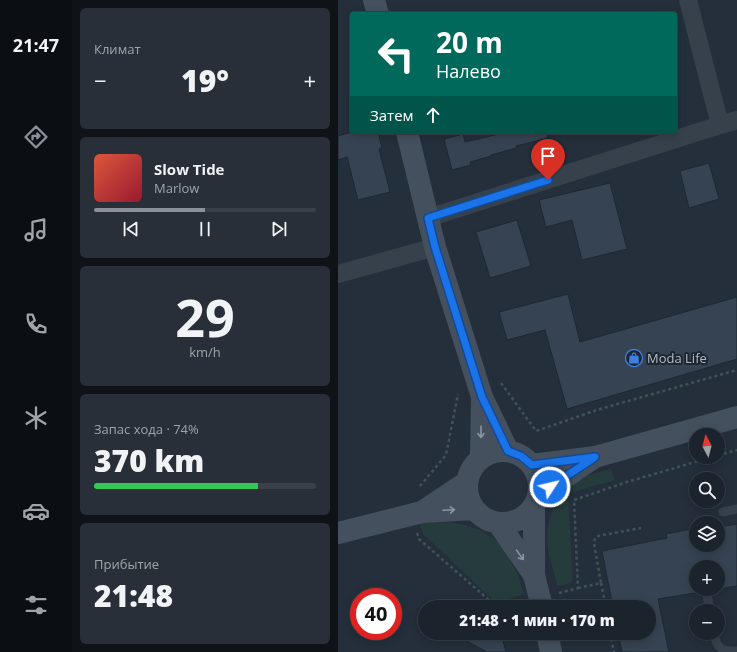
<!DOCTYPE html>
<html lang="ru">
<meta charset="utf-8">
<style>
body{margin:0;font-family:"Open Sans",sans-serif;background:#282f38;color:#f1f3f6;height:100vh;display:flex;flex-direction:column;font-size:15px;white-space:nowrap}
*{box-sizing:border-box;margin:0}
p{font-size:13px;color:#a0a4a9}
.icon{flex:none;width:22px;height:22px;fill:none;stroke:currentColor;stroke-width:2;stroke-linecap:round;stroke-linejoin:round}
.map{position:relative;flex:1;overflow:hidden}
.side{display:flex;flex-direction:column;gap:8px;padding:8px;background:#0f1318;width:266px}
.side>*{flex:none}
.hud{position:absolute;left:12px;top:12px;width:327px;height:122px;border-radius:4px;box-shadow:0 2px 10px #0003,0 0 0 1px #394048;background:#00695c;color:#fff;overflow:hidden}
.needle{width:26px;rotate:353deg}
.fabs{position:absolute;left:351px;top:428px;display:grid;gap:8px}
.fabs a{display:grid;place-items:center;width:36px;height:36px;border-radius:50%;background:#1b232c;box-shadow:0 2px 10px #0003,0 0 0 1px #394048;font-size:20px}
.speed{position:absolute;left:12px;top:588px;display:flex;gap:8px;font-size:20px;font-weight:700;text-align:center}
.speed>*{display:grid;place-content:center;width:52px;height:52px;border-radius:50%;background:#1b232c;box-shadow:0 2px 10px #0003,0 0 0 1px #394048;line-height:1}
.speed .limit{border:6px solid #d22;background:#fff;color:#111}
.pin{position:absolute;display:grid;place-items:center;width:34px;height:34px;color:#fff;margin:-41px -17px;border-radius:50% 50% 50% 0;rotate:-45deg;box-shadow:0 0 4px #0007}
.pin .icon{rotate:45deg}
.me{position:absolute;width:44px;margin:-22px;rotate:55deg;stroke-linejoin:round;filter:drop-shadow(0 0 3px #0008)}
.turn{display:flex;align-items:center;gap:14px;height:84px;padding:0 20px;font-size:18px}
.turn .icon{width:52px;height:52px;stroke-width:2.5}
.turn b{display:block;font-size:28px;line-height:34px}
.then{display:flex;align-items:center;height:38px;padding:0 20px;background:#0003;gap:8px;font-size:15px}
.big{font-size:30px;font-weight:800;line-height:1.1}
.side .card{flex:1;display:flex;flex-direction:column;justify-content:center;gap:6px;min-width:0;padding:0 14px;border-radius:6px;background:#282f38}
.side .dial{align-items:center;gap:0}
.dial b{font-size:52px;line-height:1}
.song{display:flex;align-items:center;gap:12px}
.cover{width:48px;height:48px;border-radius:6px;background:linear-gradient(135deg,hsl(10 70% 55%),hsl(350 70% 35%))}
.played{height:4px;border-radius:2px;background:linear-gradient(90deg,#8c9099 50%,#394048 50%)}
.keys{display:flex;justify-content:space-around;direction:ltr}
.heat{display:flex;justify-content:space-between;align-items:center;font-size:22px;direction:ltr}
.charge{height:6px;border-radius:3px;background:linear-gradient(90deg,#34c759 74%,#394048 0)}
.trip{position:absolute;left:80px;top:600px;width:238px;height:40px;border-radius:20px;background:#1b232c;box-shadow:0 2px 10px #0003,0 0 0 1px #394048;font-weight:800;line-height:40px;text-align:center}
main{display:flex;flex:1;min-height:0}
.menu{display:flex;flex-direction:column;width:72px;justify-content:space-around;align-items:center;background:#0b0e12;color:#a0a4a9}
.menu .icon{width:28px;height:28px}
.menu .current{color:#8c9099}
.menu b{font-size:18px;color:#f1f3f6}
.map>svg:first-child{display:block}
.green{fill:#253b3c}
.building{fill:#364352;stroke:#1e2832}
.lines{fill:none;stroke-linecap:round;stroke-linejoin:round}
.path{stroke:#3e5454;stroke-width:2.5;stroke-dasharray:3 3;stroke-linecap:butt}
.lane{stroke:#37414b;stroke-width:9}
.street{stroke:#37414b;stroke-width:18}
.secondary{stroke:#45505e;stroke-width:22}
.oneway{stroke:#8c96a2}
.route-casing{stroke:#114b97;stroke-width:10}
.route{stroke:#1a73e8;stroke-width:7}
.labels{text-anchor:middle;stroke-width:4;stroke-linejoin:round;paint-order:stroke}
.poi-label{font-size:13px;fill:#b3bbc7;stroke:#1c2630;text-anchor:start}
</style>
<main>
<nav class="menu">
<b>21:47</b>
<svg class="icon current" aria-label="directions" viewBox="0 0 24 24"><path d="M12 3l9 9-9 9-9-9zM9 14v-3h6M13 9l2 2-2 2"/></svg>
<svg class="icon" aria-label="music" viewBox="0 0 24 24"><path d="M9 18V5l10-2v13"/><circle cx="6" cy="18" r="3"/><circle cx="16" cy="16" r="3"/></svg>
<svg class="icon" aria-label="phone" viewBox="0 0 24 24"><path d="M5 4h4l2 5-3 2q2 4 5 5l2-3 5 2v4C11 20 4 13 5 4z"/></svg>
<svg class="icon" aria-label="climate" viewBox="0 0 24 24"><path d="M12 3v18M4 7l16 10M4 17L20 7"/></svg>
<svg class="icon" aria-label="car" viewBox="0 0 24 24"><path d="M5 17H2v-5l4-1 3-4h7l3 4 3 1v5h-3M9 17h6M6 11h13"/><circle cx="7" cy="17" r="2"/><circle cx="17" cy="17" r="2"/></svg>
<svg class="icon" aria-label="filters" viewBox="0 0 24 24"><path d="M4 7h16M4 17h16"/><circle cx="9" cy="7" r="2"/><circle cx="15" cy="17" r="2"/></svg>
</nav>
<section class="side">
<div class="card"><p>Климат</p>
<div class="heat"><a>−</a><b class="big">19°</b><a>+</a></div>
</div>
<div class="card">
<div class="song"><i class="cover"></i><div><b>Slow Tide</b><p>Marlow</p></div></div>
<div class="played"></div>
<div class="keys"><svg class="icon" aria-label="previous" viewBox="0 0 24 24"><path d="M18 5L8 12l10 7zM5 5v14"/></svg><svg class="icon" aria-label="pause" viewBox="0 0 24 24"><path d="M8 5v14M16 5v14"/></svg><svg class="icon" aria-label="next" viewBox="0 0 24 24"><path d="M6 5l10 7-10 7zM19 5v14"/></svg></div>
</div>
<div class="card dial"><b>29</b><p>km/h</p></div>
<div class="card"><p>Запас хода · 74%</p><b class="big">370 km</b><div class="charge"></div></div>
<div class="card"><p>Прибытие</p><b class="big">21:48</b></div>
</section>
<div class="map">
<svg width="399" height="652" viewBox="0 0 399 652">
<rect width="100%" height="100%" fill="#242f3b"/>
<path class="green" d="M273,469L277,480L232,493L230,496L235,579L233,583L219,586C216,571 210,555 209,540C208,517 220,491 241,480C251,474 262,472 273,469Z
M103,520L127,525L142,530L161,542L171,558L180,575L186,594L165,601H156L85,534L81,523Z"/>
<path class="building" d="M14,132H40L44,148L41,149L52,192L20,200L9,157L0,160V136Z
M170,132H209L210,138L178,146V148L153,155V156L132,162L133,165L114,170L106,139L125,134L127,142Z
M371,163L381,199L351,208L342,171Z
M272,183L289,249L244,260L234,220L208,227L201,200Z
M179,220L193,266L152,278L138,232Z
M230,294L242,342L399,297V359L229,409L207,330L169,340L161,312Z
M399,524V586L380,589V567H358V589H366L363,592L320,599L331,652H284L280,633H311V607H275L264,551L329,538L328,534L358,528V545H380V527Z
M147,601L154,607H122Z
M114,633H163L168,652H149Z"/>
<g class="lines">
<path class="path" d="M163,383L198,431L262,409L399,370
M380,455L399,450
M82,486L108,455L120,394
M79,533L81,539L159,607
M263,583L268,607
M240,588L263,583L256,543L257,538L260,536L303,528
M221,593L240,588L236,500L289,482L374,457
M166,607L183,602
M272,633L276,652"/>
<path class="lane" d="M385,512L399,509
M369,594L372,611
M376,633C378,648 384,652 399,651"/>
<path class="street" d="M350,0L382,125
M90,218L382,125L399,120
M0,274L97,247"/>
<path class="secondary" d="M36,0L40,14
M69,132L97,247L144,397
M129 487a36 36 0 1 1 72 0a36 36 0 1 1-72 0Z
M257,457L399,417
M143,458L144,397L170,451
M194,465L257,457L201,495
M129,482L84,512L136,509
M160,523L196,575V508
M0,533L84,512
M196,575L204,607
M209,633L213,652"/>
</g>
<defs><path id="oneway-shaft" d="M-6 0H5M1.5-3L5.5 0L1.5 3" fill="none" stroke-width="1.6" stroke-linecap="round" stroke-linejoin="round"/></defs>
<g class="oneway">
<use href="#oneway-shaft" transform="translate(143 432) rotate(91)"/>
<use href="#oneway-shaft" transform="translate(111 510) rotate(-3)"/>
<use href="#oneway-shaft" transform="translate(182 555) rotate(55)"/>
</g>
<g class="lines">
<g class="route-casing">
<path id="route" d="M210,180L90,218L97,247L144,397L170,451L183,456L194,465L257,457L212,487"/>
</g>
<use href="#route" class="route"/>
</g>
<defs>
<g id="shop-ring" transform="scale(0.9)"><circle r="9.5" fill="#1c2630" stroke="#3f7fe0" stroke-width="1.5"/><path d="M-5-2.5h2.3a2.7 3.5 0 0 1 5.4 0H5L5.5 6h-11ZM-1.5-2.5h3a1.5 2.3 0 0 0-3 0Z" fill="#3f7fe0"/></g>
</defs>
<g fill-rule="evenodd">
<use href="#shop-ring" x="296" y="358"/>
</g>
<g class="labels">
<g class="poi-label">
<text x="309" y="363">Moda Life</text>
</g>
</g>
</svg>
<div class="fabs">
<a><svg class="needle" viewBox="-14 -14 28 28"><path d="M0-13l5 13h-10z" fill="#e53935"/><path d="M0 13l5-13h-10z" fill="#a0a4a9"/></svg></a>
<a><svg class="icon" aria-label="search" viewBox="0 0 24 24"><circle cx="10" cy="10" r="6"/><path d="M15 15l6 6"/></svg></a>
<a><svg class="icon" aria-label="layers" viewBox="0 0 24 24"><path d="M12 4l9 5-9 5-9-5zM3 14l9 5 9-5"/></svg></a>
<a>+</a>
<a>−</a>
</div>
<div class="speed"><div class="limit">40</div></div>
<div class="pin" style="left:210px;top:180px;background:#d93025"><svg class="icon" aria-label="arrive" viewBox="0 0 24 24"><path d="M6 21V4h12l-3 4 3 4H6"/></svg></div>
<svg class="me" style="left:212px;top:487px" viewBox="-20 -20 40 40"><circle r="17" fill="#1a73e8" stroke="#fff" stroke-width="3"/><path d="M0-11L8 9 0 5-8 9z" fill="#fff"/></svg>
<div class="trip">21:48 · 1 мин · 170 m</div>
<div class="hud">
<div class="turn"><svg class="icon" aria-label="left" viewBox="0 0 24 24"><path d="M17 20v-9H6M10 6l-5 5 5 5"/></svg><div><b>20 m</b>Налево</div></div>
<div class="then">Затем<svg class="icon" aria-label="ahead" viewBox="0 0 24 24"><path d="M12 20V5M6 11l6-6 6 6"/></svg></div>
</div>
</div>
</main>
